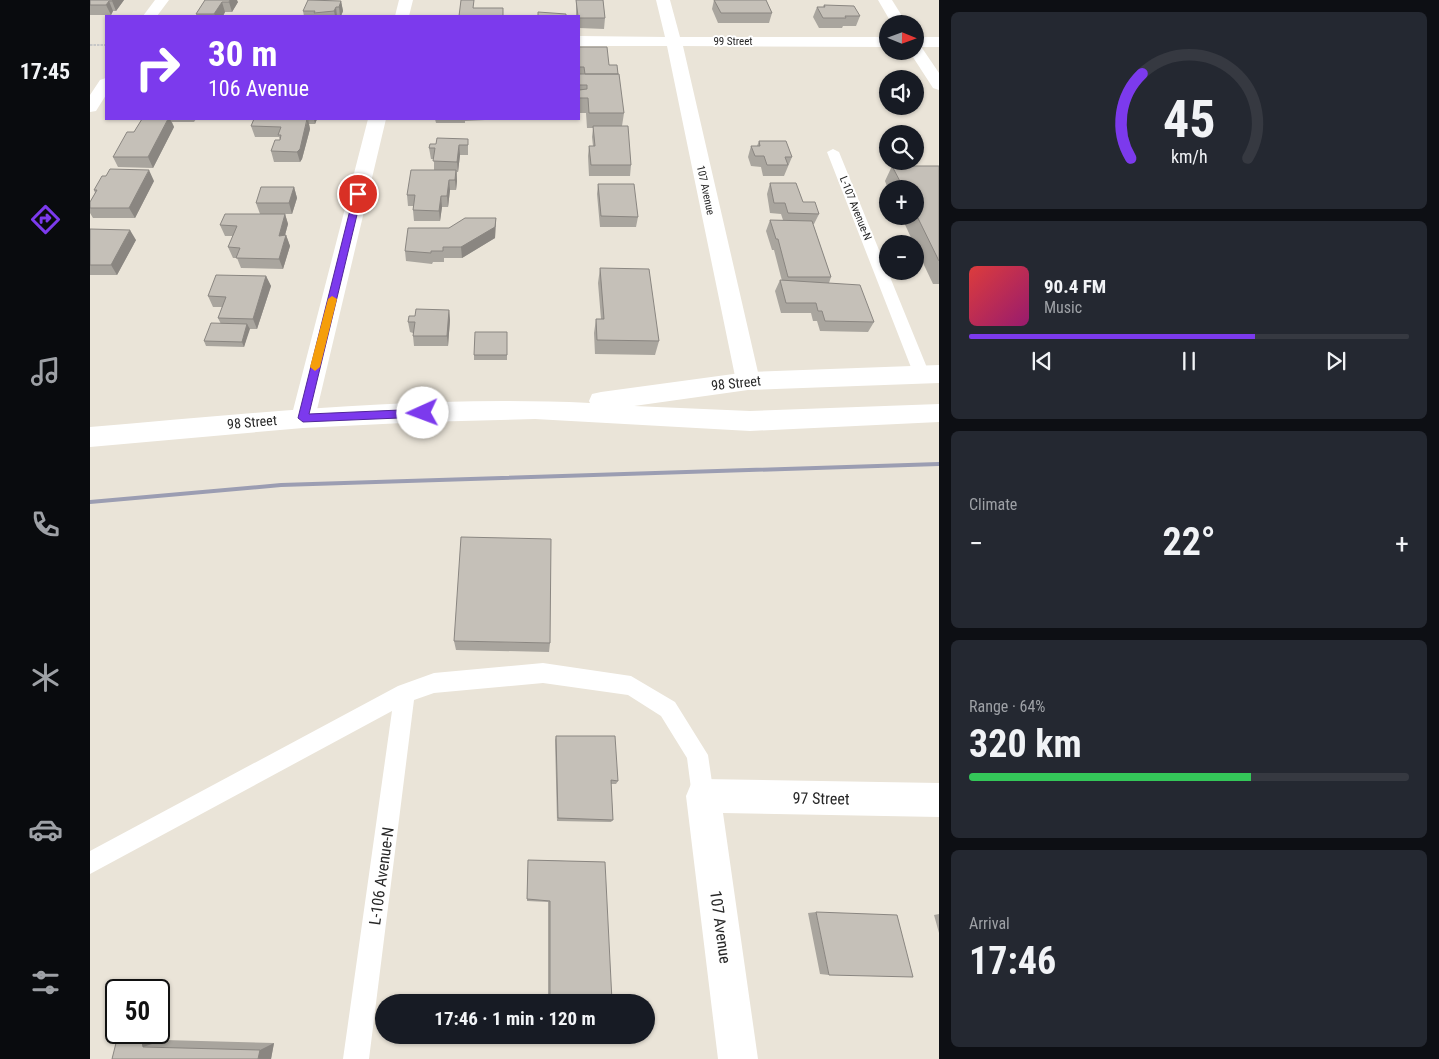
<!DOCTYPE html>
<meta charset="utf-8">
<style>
body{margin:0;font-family:"Roboto Condensed",sans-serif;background:#242831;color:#f1f3f6;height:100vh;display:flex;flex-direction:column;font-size:19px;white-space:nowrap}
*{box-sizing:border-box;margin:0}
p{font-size:16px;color:#9ea1a6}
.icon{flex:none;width:28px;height:28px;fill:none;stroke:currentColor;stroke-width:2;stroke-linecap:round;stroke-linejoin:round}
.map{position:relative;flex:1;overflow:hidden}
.panel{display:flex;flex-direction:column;gap:12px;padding:12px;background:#0d0f14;width:500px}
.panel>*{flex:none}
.hud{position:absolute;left:15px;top:15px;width:475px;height:105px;border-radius:0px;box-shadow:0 1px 4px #0004;background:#7c3aed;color:#fff;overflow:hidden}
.needle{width:32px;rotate:91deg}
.controls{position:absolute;left:789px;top:15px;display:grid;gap:10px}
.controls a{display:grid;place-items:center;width:45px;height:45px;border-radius:50%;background:#171b24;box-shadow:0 1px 4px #0004;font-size:25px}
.speed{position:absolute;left:15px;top:979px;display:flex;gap:10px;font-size:25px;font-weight:700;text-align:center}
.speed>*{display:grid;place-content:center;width:65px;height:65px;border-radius:50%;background:#171b24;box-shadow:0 1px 4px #0004;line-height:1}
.speed .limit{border:2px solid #111;border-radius:8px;background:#fff;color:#111}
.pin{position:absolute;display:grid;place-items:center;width:42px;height:42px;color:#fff;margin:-21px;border:2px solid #fff;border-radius:50%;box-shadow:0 1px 5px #0007}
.me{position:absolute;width:55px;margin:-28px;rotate:268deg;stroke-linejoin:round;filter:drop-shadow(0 0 4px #0008)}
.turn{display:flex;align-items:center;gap:18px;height:105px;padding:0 20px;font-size:22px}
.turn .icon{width:65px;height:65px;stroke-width:2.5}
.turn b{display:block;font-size:35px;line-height:42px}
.big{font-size:38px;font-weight:700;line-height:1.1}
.panel .tile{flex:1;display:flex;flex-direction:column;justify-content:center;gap:8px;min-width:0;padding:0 18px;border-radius:8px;background:#242831}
.panel .dial{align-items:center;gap:0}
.dial svg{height:130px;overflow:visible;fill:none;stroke:#363941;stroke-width:7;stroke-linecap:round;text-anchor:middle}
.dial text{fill:#f1f3f6;stroke:none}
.song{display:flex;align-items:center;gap:15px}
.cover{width:60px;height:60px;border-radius:8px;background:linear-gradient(135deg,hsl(0 70% 55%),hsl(320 70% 35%))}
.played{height:5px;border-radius:2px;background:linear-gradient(90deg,#7c3aed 65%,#363941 65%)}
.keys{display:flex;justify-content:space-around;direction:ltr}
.heat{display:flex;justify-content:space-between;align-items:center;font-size:28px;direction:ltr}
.charge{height:8px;border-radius:4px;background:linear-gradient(90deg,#34c759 64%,#363941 0)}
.trip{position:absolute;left:285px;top:994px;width:280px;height:50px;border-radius:25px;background:#171b24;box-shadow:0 1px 4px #0004;font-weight:700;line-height:50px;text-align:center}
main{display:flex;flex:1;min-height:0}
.tab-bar{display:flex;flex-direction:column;width:90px;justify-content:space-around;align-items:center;background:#090b0e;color:#9ea1a6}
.tab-bar .icon{width:35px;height:35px}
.tab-bar .selected{color:#7c3aed}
.tab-bar b{font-size:22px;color:#f1f3f6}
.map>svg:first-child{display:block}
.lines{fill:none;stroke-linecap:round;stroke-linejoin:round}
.path{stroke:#c7c7c7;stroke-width:2;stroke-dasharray:2.5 1;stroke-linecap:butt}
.lane{fill:#fff;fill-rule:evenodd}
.street{fill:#fff;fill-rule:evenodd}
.secondary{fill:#fff;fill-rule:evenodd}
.rail{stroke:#9b9db2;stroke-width:4}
.wall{fill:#a9a59e}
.shaded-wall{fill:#8a8681}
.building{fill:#c5c0b8;stroke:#8a8681}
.route{fill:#7c3aed;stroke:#51269a}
.slow{fill:#f59e0b}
.labels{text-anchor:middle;stroke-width:4;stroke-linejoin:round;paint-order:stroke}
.far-street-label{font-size:11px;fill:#272727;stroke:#fff}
.street-label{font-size:14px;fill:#272727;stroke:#fff}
.near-street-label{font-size:16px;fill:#272727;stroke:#fff}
</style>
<main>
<nav class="tab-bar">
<b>17:45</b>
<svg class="icon selected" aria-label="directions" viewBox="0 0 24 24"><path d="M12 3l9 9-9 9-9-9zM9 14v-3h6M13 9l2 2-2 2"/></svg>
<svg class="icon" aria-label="music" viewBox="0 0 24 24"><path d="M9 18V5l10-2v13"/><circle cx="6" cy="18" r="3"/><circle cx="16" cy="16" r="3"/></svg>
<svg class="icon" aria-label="phone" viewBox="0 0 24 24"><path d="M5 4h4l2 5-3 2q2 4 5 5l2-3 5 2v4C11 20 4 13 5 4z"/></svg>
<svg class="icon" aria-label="climate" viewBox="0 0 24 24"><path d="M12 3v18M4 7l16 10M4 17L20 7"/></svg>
<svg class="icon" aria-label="car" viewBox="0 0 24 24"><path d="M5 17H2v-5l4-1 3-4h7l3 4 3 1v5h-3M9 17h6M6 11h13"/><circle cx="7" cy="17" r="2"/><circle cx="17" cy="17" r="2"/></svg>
<svg class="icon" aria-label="filters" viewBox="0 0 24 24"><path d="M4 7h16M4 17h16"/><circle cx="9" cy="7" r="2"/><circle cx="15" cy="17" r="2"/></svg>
</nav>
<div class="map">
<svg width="849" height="1059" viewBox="0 0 849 1059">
<rect width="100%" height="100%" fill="#eae4d8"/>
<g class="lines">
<path class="path" d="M0,45H16"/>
<path class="lane" d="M743,149L749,152L840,375L837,379L832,381L827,379L824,375L737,152Z
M453,663L541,676L585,702L618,755L624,796L621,804L613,807L605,804L602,796L597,758L571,716L538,695L453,683L344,693L324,700L279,1059H253L302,711L0,874V851L308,686L344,673Z"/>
<path class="street" d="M309,0H323L319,16H305Z
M566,0H580L590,37H798V47L593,46L670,381L666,387L658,390L650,387L646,381L577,46H489V36L575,37Z
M825,37H849V47H825Z
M278,119H296L225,418L222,425L213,428L204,425L201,418Z
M613,779L849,783V817L633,813L668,1059H628L596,796L601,784Z"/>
<path class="secondary" d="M65,0H79L67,16H53Z
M788,0H802L817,24H802Z
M825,43L830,45L849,73V90L843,88L819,51H825Z
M16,78V95L6,111L0,112V95L10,80Z
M849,365V383L658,390L544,406L660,411L849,404V422L660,431L445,419L333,422L213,428L0,447V427C166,413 333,395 500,403L499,401L502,394L511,392L658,372Z"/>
<path class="rail" d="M0,502L191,485L849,464"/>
</g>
<path class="wall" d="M0,0H34L26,11H23L21,15H0Z
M115,0L148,2L142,12H135L133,16H107L106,14Z
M486,0H516H513L515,18L514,29L489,28V16H486Z
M624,0H676L682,13L679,23H628L622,9Z
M251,1L253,11L251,16H214L213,11Z
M734,5L770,16L766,26H753L752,28H729L723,17L727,7H733Z
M489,47L519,65L534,113L532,126L541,165L540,176H499L498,156L499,146H503L502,137L503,128H497L496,113H489Z
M52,119H106L104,122H82L84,127L63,168L28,167L23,157L44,132Z
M164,119H227L225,124H219L220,129L212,159L210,162H184L181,151L190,140L189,137H165L161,126Z
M345,119H395V120L375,121V123H346Z
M378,139V155H370L368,172H367V181L366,190H360L358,207H352L350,221H324L323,210V206H318L317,195L344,170V159H341L339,148L346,144Z
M669,141L702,157L694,176H673L671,167L661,166L658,157L661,146H667Z
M802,166H849V284H843L825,246V244H824L811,216H825V189H798L795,181Z
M64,181L45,218H3L0,213V202L5,193L4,190Z
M680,183L713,202L729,214L724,224H723L741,277L739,283L784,322L778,332L730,331L727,321H723L721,313H691L685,291L690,280L692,281L684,250H682L676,231L680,220H693L691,214L680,213L677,194Z
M508,184L548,217L546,227H510L507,194Z
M204,187L207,198L202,214H195L198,224L195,235H196L200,246L193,269L151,268L147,258H143L138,247L143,236H135L130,225L170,214L166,203Z
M406,218L405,238L372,258H354V262H343L342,264L316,261L315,251L359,228Z
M0,229L46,240L27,275H0Z
M510,268L569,341L565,355L505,354L504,333L506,319H511L508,283Z
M176,276L181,286L167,329H159L154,347L116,346L114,341L131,324L128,318L132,307H123L118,296Z
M359,310L360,320L358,346H324L323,336V333L320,332L318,322L325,316Z
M417,332V360H384V355Z
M364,641L460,643L459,652L366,650Z
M466,736L528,781L526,784H521L523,820L521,822L467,821L465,740Z
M438,860L515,862L460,1000L458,997V902L437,901Z
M726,912L739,975L730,974L718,913Z
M849,914V933L844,915Z
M69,1024L70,1026L74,1040L184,1043L181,1059H22L69,1032Z"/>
<path class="shaded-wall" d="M23,0H34L26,11L22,1Z
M140,0H147L148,2L142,12L139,2Z
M19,1L23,11L21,15L16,5Z
M251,1L253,11L251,16H250L249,7Z
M132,2L135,12L133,16H125L124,14Z
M246,7L247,16H245L244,11Z
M78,119H80L84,127L63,168L58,157Z
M218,119L220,129L212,159L210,162L207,152Z
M224,119H227L225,124Z
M369,145L370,155L368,172L367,162Z
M59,170L64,181L45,218L39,208Z
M366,170L367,181L366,190L365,180Z
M359,180L360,190L358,207L357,196Z
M204,187L207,198L202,214L199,203Z
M351,196L352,207L350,221L349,211Z
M195,214L198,224L192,246L189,236Z
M406,218L405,238L372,258L371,247Z
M40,230L46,240L27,275L21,265Z
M196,235L200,246L193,269L189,259Z
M176,276L181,286L167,329L163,319Z
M359,310L360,320L358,346L357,336Z
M157,324L160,329L154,347L152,342Z
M69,1024L70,1026L74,1040L53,1047L50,1032H69Z
M184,1043L181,1059H168L170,1050Z"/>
<path class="building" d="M0,0H23L22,1H19L16,5H0Z
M115,0H140L139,2H132L124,14H106Z
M218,0L251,1L249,7H246L244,11L224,13L225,11H213Z
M371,0H384L383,8H413V16H369Z
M486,0H513L515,18H489V16H488Z
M624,0H676L682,13H631Z
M734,5L764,6L770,16H755L756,18H733L727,7H735Z
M448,12L476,14V16H448Z
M489,47H517L519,65H527L528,74H495L494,67H489Z
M489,74H529L534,113H499L498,98H489V90L497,89V85H489Z
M52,119H78L58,157H23L37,132H44Z
M164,119H217L210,149L207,152L181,151L185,140H190L191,135H188L191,127L161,126Z
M503,126H538L541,165H501L499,146H505Z
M347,138L378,139V145H369L367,162L343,161L345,148H339L340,144H346Z
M669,141H696L702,157H695L698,165H677L674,156H665L661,146H670Z
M802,166H849V261L825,212V189H814Z
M20,169L59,170L39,208H0V202L7,190H4L12,176H16Z
M321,170H366L365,180H359L357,196H351L349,211L323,210L325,195H317Z
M680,183H706L713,202H725L729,214L698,213L695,203H684Z
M508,184H544L548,217L511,216Z
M171,187H204L199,203H166Z
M135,214H195L189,236L196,235L189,259L146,258L150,248L138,247L147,226L130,225Z
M375,218H406L405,227L371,247H353V251H341V253L315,251L318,228H359Z
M680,220L722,221L741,277H698L688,239H686Z
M0,229L40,230L21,265H0Z
M510,268L559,269L569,341L507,340L506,319H514Z
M126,275L176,276L163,319L128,318L136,297L118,296Z
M690,280L770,285L784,322L735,321L732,311H728L726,303H696Z
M326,309L359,310L357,336H323L325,322H318L319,316H325Z
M121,323L157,324L152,342L114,341Z
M385,332H417V355H384Z
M371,537L461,539L460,643L364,641Z
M466,736H525L528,781L521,780L523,820L468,818Z
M438,860L515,862L522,1001L460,1000V901L437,899Z
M726,912L807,915L823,977L739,975Z
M36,1032H50L53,1047L170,1050L168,1059H22L27,1039Z"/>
<path class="route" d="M268,191L272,194L219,414L333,409L338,413L333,417L213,422L208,418L264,194Z"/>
<path class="slow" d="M242,296L247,299L230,367L225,371L220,367L238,299Z"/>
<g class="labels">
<g class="far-street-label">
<text x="643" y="45">99 Street</text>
<text transform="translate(616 190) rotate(78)" y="4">107 Avenue</text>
<text transform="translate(766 208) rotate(68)" y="4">L-107 Avenue-N</text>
</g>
<g class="street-label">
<text transform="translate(646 383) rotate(-6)" y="5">98 Street</text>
<text transform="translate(162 422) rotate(-5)" y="5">98 Street</text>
</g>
<g class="near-street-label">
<text transform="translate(731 798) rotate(1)" y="6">97 Street</text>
<text transform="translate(291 876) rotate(-82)" y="6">L-106 Avenue-N</text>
<text transform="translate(631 927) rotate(82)" y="6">107 Avenue</text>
</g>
</g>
</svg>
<div class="controls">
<a><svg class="needle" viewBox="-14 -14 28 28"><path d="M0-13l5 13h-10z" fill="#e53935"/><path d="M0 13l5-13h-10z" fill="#9ea1a6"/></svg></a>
<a><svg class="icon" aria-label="sound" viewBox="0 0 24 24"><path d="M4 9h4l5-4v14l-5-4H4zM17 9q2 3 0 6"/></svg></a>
<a><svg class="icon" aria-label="search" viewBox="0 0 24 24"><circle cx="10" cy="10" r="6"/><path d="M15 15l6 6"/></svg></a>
<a>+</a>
<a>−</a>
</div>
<div class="speed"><div class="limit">50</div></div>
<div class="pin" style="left:268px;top:194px;background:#d93025"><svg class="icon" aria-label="arrive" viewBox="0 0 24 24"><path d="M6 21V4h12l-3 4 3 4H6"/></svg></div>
<svg class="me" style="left:333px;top:413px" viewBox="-20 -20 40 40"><circle r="19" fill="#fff"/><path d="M0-13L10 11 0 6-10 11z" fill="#7c3aed"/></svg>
<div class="trip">17:46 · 1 min · 120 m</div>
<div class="hud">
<div class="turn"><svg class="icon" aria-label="right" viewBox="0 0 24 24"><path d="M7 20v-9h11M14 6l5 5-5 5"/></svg><div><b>30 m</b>106 Avenue</div></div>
</div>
</div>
<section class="panel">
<div class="tile dial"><svg viewBox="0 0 100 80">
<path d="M14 69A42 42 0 1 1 86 69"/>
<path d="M14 69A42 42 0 0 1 21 17" stroke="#7c3aed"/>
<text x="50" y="56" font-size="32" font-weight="700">45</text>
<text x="50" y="72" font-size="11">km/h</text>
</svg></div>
<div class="tile">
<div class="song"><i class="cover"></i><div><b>90.4 FM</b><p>Music</p></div></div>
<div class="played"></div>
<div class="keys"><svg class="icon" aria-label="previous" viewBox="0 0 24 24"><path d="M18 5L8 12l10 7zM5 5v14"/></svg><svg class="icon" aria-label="pause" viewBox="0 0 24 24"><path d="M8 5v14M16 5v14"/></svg><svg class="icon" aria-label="next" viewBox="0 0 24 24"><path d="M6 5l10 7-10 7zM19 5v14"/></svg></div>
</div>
<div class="tile"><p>Climate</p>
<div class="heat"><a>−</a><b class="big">22°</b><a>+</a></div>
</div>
<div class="tile"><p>Range · 64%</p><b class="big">320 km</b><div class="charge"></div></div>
<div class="tile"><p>Arrival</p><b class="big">17:46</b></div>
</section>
</main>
